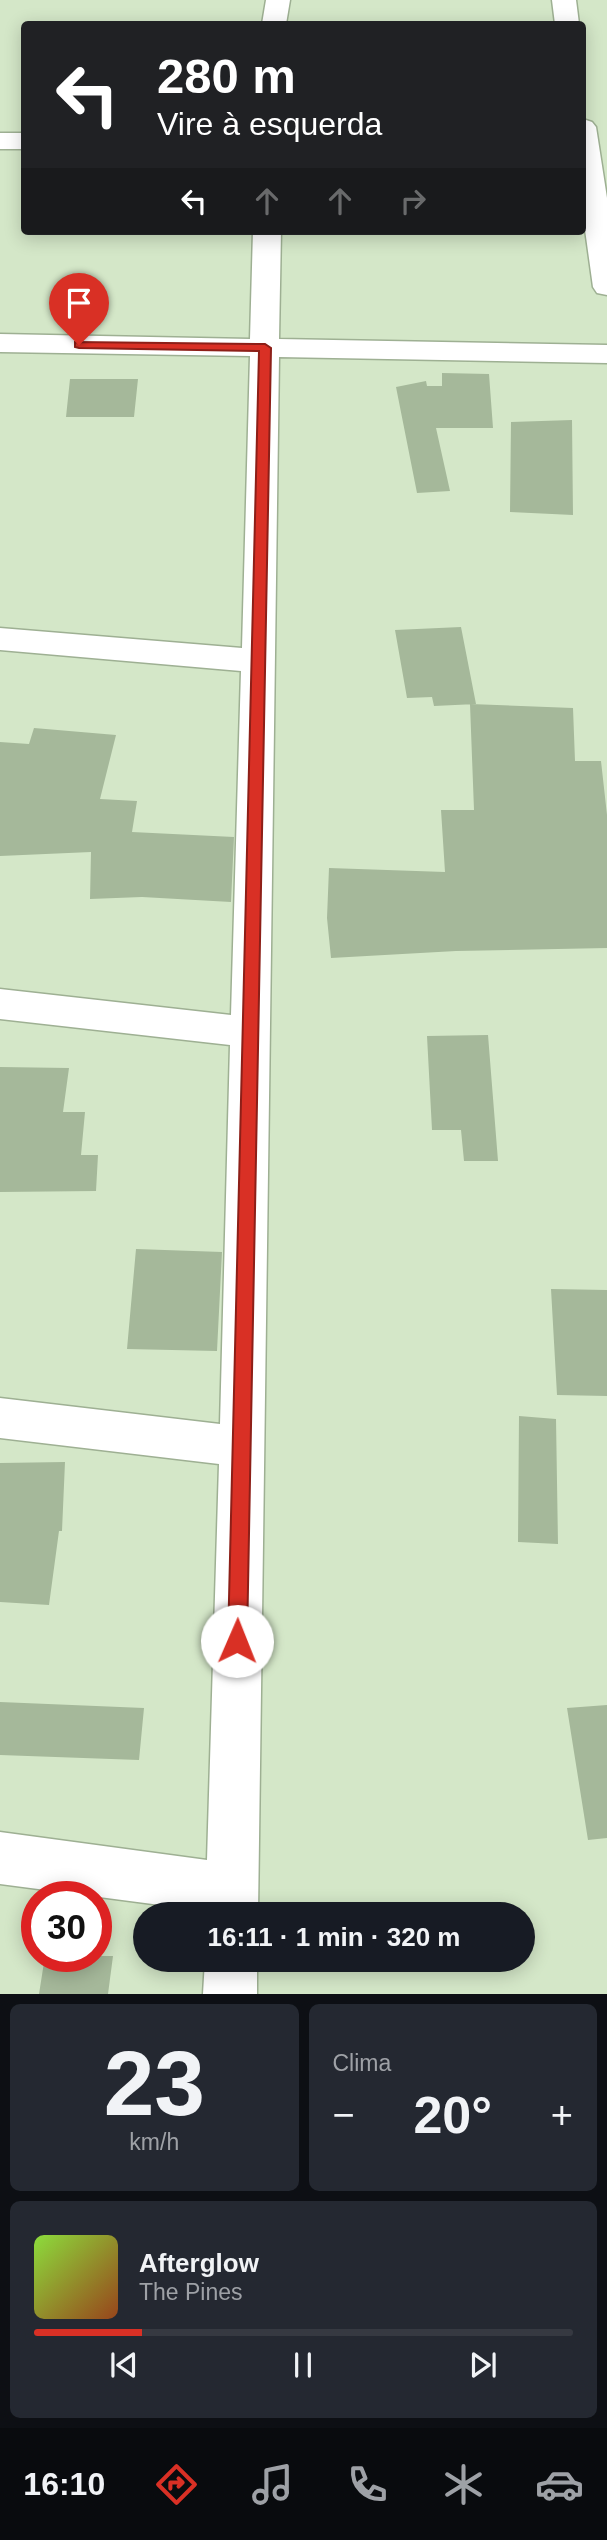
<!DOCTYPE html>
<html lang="pt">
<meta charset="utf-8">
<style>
body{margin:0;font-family:Arial,sans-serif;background:#242831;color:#f1f3f6;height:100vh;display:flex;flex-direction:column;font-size:26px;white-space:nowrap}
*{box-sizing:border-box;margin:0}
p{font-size:23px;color:#9ea1a6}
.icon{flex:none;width:38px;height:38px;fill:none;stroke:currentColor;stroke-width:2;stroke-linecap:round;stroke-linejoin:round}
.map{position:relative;height:1994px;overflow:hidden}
.panel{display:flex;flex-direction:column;gap:10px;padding:10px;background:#0d0f14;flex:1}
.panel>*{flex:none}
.hud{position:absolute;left:21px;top:21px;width:565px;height:214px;border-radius:7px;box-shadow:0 4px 18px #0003;background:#202124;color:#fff;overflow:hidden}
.speed{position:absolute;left:21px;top:1881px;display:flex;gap:14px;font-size:35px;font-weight:700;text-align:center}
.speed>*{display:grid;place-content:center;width:91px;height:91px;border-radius:50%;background:#171b24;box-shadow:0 4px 18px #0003;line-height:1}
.speed .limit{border:10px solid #d22;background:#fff;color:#111}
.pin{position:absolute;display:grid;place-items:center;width:60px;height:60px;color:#fff;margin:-72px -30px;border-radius:50% 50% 50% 0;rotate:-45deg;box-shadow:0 0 7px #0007}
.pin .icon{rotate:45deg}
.me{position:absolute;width:77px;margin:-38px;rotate:1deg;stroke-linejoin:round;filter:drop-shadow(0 0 5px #0008)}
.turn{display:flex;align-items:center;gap:24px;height:147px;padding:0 21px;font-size:32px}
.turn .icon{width:91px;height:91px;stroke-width:2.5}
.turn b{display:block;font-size:49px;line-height:60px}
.lanes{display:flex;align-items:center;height:66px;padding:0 21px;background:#0003;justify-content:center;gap:35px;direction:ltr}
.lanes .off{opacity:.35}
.big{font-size:52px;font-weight:700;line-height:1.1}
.panel .widget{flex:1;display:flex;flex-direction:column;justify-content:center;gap:10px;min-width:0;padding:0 24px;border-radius:10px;background:#242831}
.panel .dial{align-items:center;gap:0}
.dial b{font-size:91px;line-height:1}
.song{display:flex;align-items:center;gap:21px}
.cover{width:84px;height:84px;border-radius:10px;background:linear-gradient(135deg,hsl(90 70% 55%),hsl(20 70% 35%))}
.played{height:7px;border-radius:4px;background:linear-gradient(90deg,#d93025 20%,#363941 20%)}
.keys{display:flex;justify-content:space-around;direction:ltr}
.heat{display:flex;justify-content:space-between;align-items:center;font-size:38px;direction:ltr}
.panel .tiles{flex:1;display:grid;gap:10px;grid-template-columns:1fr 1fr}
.widget:last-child{grid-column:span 2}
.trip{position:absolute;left:133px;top:1902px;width:402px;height:70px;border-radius:35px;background:#171b24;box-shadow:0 4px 18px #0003;font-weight:700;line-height:70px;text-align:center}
.tabs{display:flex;height:112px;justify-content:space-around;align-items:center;background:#090b0e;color:#9ea1a6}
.tabs .icon{width:49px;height:49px}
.tabs .current{color:#d93025}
.tabs b{font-size:32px;color:#f1f3f6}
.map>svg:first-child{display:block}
.building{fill:#a5b89a}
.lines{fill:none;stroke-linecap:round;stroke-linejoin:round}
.street-casing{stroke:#9eb093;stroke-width:3}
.street{fill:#fff;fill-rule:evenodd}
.route{fill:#d93025;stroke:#8d1f18;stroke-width:2}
</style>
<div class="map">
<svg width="607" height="1994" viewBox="0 0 607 1994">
<rect width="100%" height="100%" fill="#d4e7c8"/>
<path class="building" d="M442,373L489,374L493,428H436L450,491L417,493L396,387L426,381L427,386H442Z
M70,379H138L134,417H66Z
M572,420L573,515L510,512L511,422Z
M461,627L476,704L434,706L432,697L407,698L395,630Z
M470,704L573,708L575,761H601L607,815V948L456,951L331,958L327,918L329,868L445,872L441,810H474Z
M34,728L116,735L100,799L137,801L132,832L234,837L231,902L142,897L90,899L91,852L0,856V742L29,744Z
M488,1035L498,1161H464L461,1130H432L427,1036Z
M0,1067L69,1068L63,1112H85L81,1155H98L96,1191L0,1192Z
M136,1249L222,1252L217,1351L127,1349Z
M551,1289L607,1290V1396L557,1395Z
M519,1416L556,1419L558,1544L518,1542Z
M65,1462L62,1531H59L49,1605L0,1602V1463Z
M0,1702L144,1708L139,1760L0,1755Z
M607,1705V1838L588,1840L567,1708Z
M45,1956H113L108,1994H39Z"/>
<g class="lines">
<g class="street-casing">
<path id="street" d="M266,0H290L286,24H262Z
M552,0H576L579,24H555Z
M583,119L592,122L596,127L607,198V295L597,293L593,287L583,215Z
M0,133H24V149H0Z
M253,231H281L279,339L607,345V363L279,357L258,1914H206V1911L0,1884V1832L207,1860L219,1464L0,1438V1398L220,1424L230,1045L0,1019V989L231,1015L241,671L0,650V628L242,648L250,356L0,352V334L250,339Z
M205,1960H257V1994H203Z"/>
</g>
<use href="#street" class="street"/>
</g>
<path class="route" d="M75,342L265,344L271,348L247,1641L244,1648L237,1650L230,1648L228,1641L259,351L79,348L75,347Z"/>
</svg>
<div class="speed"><div class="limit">30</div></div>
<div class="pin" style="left:79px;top:345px;background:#d93025"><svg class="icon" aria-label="arrive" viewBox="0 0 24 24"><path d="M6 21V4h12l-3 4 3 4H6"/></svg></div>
<svg class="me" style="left:237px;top:1641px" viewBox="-20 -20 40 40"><circle r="19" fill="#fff"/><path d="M0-13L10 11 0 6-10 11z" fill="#d93025"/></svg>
<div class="trip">16:11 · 1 min · 320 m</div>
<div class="hud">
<div class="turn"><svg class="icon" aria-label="left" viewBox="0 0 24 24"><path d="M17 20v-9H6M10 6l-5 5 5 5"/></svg><div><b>280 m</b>Vire à esquerda</div></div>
<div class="lanes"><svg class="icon" aria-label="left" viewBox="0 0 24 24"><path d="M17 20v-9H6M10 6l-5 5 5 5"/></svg><svg class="icon off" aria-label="ahead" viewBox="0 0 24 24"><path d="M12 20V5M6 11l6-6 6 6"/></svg><svg class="icon off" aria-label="ahead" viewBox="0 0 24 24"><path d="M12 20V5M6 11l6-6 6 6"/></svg><svg class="icon off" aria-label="right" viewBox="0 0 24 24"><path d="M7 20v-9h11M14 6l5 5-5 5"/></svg></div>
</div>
</div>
<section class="panel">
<div class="tiles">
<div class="widget dial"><b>23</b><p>km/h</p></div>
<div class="widget"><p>Clima</p>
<div class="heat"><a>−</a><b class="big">20°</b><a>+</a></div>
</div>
<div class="widget">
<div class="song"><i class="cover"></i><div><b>Afterglow</b><p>The Pines</p></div></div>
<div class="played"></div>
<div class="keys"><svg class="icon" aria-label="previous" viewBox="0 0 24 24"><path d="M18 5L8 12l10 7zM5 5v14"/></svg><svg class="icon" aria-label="pause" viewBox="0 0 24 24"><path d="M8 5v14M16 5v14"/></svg><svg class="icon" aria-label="next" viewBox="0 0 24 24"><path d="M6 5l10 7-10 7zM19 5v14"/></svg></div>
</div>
</div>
</section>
<nav class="tabs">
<b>16:10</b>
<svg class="icon current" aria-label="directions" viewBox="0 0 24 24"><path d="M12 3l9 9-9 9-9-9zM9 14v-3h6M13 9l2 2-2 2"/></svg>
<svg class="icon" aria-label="music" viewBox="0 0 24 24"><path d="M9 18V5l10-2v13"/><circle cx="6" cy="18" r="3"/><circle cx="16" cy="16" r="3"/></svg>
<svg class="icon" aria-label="phone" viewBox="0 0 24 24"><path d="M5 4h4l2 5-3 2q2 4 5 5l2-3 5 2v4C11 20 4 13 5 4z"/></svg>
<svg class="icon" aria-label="climate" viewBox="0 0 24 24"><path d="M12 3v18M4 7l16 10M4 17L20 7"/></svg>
<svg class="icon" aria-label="car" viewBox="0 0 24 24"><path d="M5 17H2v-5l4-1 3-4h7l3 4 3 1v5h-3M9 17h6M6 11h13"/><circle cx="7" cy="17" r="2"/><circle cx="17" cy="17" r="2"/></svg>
</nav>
